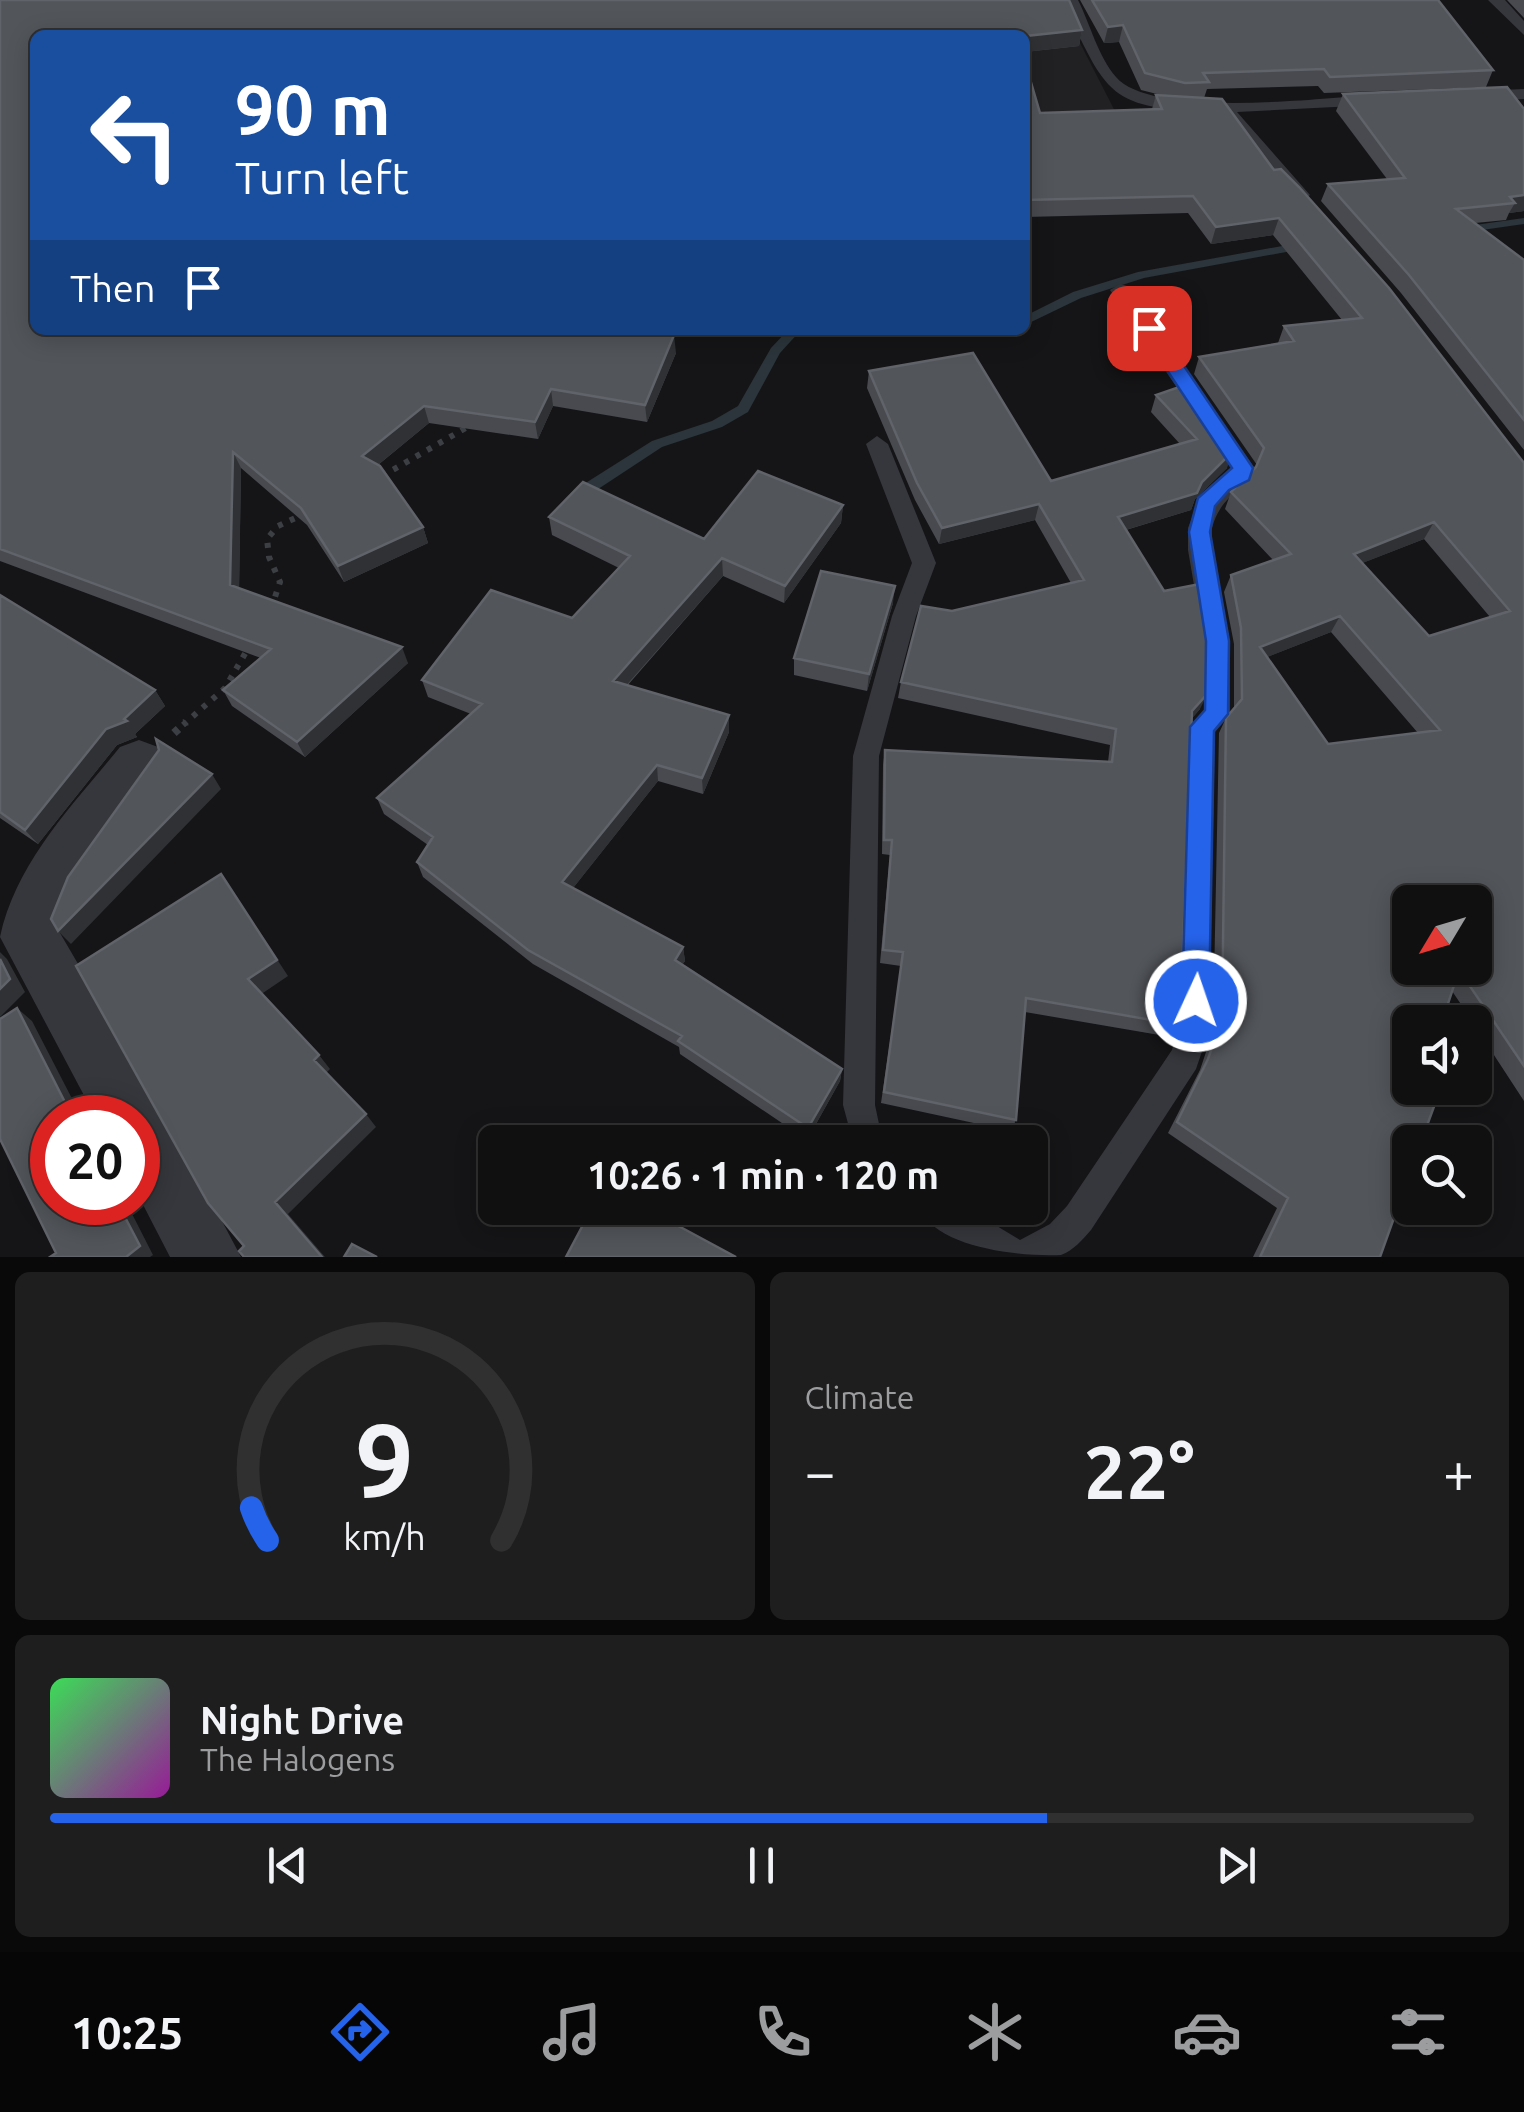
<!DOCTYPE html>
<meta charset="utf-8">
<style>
body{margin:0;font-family:Ubuntu,sans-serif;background:#1e1e1f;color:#f1f3f6;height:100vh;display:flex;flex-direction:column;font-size:38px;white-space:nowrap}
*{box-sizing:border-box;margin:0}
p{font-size:32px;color:#9c9d9f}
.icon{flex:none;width:55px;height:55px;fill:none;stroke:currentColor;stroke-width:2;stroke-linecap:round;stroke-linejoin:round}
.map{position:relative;height:1257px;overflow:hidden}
.panel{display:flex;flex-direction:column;gap:15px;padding:15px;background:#090909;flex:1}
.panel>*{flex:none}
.top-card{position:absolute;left:30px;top:30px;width:1000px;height:305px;border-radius:15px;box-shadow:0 5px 25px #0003,0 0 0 2px #303031;background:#1a4fa0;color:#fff;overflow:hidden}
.needle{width:65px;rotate:232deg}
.buttons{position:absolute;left:1392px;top:885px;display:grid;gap:20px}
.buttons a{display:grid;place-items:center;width:100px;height:100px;border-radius:15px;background:#101011;box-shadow:0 5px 25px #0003,0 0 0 2px #303031;font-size:50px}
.speed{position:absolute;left:30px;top:1095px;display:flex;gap:20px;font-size:50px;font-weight:700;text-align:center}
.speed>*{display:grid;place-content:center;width:130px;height:130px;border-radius:50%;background:#101011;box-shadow:0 5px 25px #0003,0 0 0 2px #303031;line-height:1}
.speed .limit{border:15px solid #d22;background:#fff;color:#111}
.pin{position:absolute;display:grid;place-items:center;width:85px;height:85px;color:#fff;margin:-42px;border-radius:20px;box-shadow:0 5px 15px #0006}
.me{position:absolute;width:110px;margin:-55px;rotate:3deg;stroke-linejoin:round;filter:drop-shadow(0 0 8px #0008)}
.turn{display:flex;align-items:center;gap:35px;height:210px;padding:0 40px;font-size:45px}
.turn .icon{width:130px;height:130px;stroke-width:2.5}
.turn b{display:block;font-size:70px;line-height:85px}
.then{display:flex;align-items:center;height:95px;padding:0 40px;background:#0003;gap:20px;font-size:38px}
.big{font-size:75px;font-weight:700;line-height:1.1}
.panel .tile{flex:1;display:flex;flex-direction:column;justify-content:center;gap:15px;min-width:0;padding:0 35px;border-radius:15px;background:#1e1e1f}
.panel .dial{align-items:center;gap:0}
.dial svg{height:260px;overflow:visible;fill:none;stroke:#303031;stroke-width:7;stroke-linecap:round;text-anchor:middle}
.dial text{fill:#f1f3f6;stroke:none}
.song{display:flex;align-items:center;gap:30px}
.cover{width:120px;height:120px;border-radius:15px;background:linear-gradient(135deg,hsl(130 70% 55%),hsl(300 70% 35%))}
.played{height:10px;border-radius:5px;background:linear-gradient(90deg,#2563eb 70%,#303031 70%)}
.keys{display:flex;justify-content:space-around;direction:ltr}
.heat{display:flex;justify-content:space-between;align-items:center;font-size:55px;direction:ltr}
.panel .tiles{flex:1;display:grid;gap:15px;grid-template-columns:1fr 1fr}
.tile:last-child{grid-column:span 2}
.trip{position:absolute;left:478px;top:1125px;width:570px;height:100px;border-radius:15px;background:#101011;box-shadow:0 5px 25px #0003,0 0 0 2px #303031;font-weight:700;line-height:100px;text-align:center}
.menu{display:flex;height:160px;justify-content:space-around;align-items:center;background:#060607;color:#9c9d9f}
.menu .icon{width:70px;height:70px}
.menu .active{color:#2563eb}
.menu b{font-size:45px;color:#f1f3f6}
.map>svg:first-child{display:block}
.built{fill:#212124}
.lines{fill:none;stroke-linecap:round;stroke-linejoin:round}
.stream{fill:#2b353b;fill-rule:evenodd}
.path-far1{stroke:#3c3f43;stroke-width:6;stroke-dasharray:5 8;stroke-linecap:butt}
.path{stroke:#3c3f43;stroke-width:8;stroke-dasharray:6 9;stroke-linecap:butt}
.lane{fill:#36373c;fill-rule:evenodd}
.street{fill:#36373c;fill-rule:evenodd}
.wall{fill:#484a4f;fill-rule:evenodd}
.shaded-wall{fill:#2f3134}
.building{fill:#52555a;stroke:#606369;stroke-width:2.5;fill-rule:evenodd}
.route{fill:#2563eb;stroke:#184099;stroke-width:2.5}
</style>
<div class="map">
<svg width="1524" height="1257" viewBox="0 0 1524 1257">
<rect width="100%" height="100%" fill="#151517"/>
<path class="built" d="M1058,0L1118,117L1025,115V35Z"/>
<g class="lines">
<path class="stream" d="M1524,218V224L1461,233L1455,230L1461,227Z
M1304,242L1310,246L1308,248L1144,278L1081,298L1025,325V316L1073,292L1138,272Z
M788,330H801L780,353L748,412L722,427L662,447L583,499H573L571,495L573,491L652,441L712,421L738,406L771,348Z"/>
<path class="path-far1" d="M382,476L471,425
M271,609L280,582L269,557L267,539L278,526L304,514
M183,725L225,688L250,645"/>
<path class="path" d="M174,733L186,722"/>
<path class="lane" d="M1062,0H1078C1090,24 1098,56 1116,77C1152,119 1320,98 1374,95L1383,100L1374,105L1237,112L1310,195L1301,201L1294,199L1220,112C1106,109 1108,96 1062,0Z
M1488,0H1505L1524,21V35Z
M1524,89V99L1479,101L1471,96L1479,91Z
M1120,284L1127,286L1254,467C1248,492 1222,491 1212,528V550L1230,644V715L1215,732L1209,1031L1196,1069L1091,1230C1082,1240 1074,1250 1061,1255C1022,1257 935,1248 920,1208H967L1020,1240L1050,1224L1067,1206L1172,1050L1177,1031L1189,727L1204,710V644L1188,550V528L1198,502L1232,468L1110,290Z
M877,436L888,444L936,563L916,616L879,756L875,1105L879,1124L892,1142H853L843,1105L853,756L892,616L912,563L866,444Z"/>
<path class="street" d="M139,740L158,747L166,763L77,889L60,933L161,1106L241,1257H170L138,1195V1118H96L0,937C16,862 73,805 120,747Z"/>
</g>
<path class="wall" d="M0,0L1082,30L1079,46L1025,52V35H35L676,353L647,422L553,406L538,439L429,423L378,465L423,527L428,543L344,582L307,525L241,468L239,588L408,663L305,757L232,706L223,690L261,658L0,561Z
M1080,0H1438L1493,70L1486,87L1324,93L1318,86L1207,89L1204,98L1274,170L1524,463V1101L1475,1026V1022H1473L1452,991L1410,1022L1380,1257H1253L1277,1208L1168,1133L1200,1070L1213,1031L1219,733L1226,718L1234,709V644L1224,592L1231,575L1273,560L1225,509L1231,492L1257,465L1194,374L1199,357L1278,343L1284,326L1342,320L1273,235L1211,244L1188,213L1025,217V62L1040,113L1152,109L1156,95L1165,96L1141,90L1119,42L1104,43ZM1424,539L1490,617L1429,636L1362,563ZM1331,632L1418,733L1328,744L1267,657Z
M1507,0H1524V18Z
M1343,94L1524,109V211L1509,213L1506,220L1475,223L1524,260V450L1401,293L1321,201L1328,184L1387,179L1336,111Z
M869,371L1051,481L1180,444L1151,412L1156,395L1227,468L1195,499L1191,510L1126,530L1200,709L1192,718L1180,1025L1171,1037L1025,1012L1016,1120L1011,1131L881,1103L901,966L880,963L890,855L882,854L883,765L885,750L1108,762L1110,745L898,698L901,682L952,611L1071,583L1035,520L939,544L915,500L867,388Z
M843,505L841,523L784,603L723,576L627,686L729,732L703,794L658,781L573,888L683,947L685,961L682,965L842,1069L840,1081L807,1140L680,1054L679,1047L533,964L423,877L417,862L428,845L384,814L377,798L471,714L428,697L422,680L572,618L619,568L552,535L549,517L704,539Z
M0,595L155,690L165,706L135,734L137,737L117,745L38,844L0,818Z
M893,603L867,691L794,675V658Z"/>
<path class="shaded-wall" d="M1123,25L1119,42L1104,43L1108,27Z
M1082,30L1079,46L1025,52V36Z
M1524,195V211L1509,213L1515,203L1510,197Z
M1279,218L1273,235L1211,244L1216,227Z
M674,335L676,353L647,422L645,405Z
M551,389L553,406L538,439L535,422Z
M424,406L429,423L368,473L362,456Z
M1234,450L1227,468L1195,499L1191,510L1112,534L1118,517L1202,482Z
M233,452L241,468L239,601L230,585Z
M1039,504L1035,520L939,544L942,528Z
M843,505L841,523L784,603L785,586Z
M1434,522L1424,539L1345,570L1354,554Z
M423,527L428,543L344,582L338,566Z
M722,558L723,576L615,698L613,681Z
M895,586L893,603L867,691L869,674Z
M1340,616L1331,632L1252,663L1260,647Z
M402,647L408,663L305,757L297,742Z
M155,690L165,706L135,734L137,737L117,745L38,844L25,830L106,729L124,719Z
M1208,693L1200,709L1185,727L1192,711Z
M729,715V732L703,794L702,778Z
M657,765L658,781L566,897L562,882Z
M212,774L221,789L71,944L58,931Z
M221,874L288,976L260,995L248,979Z
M683,947L685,961L676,974L675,960Z
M0,952L7,959L25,992L0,1017Z
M17,1008L32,1021L82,1118H73Z
M319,1055L330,1069L325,1074L314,1060Z
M842,1069L840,1081L807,1140L808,1128Z
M366,1114L376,1127L288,1214L325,1257H322L275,1202Z
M117,1202H126L153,1255L150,1257H126Z"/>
<path class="building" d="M0,0H1069L1082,30L1025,36V35H35V330H641L674,335L645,405L551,389L535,422L424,406L362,456L380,466L423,527L338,566L301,508L233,452L230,585L402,647L297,742L223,690L271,649L0,549Z
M1092,0H1438L1493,70L1330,77L1324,69L1203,73L1209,82L1185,83L1145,73L1123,25L1108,27Z
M1025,62L1040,113L1162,109L1156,95L1222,99L1274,170L1281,169L1299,187L1389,288L1524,463V1066L1459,970L1442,1022H1410V1088H1420L1419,1091L1436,1101L1421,1142H1410V1173L1380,1257H1260L1288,1198L1177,1122L1208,1059L1222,1019L1226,718L1242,699L1241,628L1231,575L1291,554L1231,492L1256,467L1264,448L1199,357L1294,341L1284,326L1362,318L1279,218L1216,227L1193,196L1025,200ZM1434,522L1510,611L1429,636L1354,554ZM1340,616L1440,730L1328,744L1260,647ZM1410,902H1475V968H1410Z
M1507,87L1524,109V195L1510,197L1515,203L1456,209L1524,260V420L1409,275L1328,184L1405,178L1343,94Z
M973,353L1051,481L1197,439L1156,395L1188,384L1234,450L1202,482L1197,493L1118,517L1164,591L1200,584L1207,628L1208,693L1192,711L1180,1025L1026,998L1016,1120L884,1092L903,952L883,950L892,840H884L885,750L1112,762L1116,729L901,682L921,606L952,611L1084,580L1039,504L942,528L917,483L869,371Z
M758,471L843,505L785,586L722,558L613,681L729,715L702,778L657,765L562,882L683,947L675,960L842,1069L808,1128L678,1041L682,1036L528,950L417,862L433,837L377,798L482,704L422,680L491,590L572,618L630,556L549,517L583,482L704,539Z
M821,571L895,586L869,674L794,658Z
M0,595L155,690L124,719L127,721L106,729L25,830L0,812Z
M156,739L212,774L58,931L51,919L68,877L159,750Z
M221,874L277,960L248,979L319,1055L314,1060L366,1114L275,1202L322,1257H244L239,1251L244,1246L208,1203L76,966Z
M0,959L10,979L0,989Z
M17,1008L73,1118H52V1202H117L140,1246L126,1257H50L56,1253L0,1139V1019Z
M592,1208H645L736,1257H566Z
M352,1244L377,1257H344Z"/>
<path class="route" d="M1149,321L1155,323L1253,468L1249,480L1229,490L1215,506L1210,532L1229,641L1228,714L1214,731L1209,1001L1205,1010L1196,1014L1186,1010L1182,1001L1190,727L1205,710L1206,641L1189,532L1198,498L1232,468L1139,328Z"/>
</svg>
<div class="buttons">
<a><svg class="needle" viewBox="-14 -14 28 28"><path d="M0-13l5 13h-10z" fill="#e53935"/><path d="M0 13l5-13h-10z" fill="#9c9d9f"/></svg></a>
<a><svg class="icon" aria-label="sound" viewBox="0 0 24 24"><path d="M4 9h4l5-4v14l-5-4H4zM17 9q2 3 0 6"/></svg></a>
<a><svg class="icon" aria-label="search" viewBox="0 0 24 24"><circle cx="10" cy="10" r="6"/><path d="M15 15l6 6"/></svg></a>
</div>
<div class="speed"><div class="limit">20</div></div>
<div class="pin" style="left:1149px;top:328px;background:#d93025"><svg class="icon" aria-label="arrive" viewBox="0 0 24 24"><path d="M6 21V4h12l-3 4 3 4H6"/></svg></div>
<svg class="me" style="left:1196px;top:1001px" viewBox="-20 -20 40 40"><circle r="17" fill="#2563eb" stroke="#fff" stroke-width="3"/><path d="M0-11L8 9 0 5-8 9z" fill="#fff"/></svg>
<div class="trip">10:26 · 1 min · 120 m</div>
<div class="top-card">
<div class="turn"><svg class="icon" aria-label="left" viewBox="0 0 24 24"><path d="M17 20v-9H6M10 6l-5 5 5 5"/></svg><div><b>90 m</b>Turn left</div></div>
<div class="then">Then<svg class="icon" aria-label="arrive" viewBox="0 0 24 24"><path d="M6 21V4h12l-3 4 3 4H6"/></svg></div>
</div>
</div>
<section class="panel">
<div class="tiles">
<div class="tile dial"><svg viewBox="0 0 100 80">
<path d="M14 69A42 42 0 1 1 86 69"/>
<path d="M14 69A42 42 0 0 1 9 59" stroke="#2563eb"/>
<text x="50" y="56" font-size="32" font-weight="700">9</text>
<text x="50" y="72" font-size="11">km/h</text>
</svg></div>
<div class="tile"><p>Climate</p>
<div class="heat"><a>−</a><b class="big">22°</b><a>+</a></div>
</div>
<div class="tile">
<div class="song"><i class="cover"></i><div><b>Night Drive</b><p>The Halogens</p></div></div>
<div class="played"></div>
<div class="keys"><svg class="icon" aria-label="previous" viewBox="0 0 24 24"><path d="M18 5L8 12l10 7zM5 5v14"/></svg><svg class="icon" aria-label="pause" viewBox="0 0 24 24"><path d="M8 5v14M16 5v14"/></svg><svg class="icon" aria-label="next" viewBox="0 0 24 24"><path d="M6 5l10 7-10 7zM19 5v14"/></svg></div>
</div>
</div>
</section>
<nav class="menu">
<b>10:25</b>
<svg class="icon active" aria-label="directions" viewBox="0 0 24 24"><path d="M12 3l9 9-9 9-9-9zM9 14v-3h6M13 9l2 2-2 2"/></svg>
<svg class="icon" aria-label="music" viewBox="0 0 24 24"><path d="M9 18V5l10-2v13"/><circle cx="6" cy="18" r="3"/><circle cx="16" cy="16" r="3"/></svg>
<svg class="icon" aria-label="phone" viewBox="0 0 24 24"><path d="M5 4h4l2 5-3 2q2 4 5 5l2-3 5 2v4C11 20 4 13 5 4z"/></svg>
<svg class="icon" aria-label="climate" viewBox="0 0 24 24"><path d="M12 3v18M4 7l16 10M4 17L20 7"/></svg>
<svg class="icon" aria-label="car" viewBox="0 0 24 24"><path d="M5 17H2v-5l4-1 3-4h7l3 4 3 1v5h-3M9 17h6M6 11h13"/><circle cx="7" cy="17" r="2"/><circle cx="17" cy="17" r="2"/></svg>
<svg class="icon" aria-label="filters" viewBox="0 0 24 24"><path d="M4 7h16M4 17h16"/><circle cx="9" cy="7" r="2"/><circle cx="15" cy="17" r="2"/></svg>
</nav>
